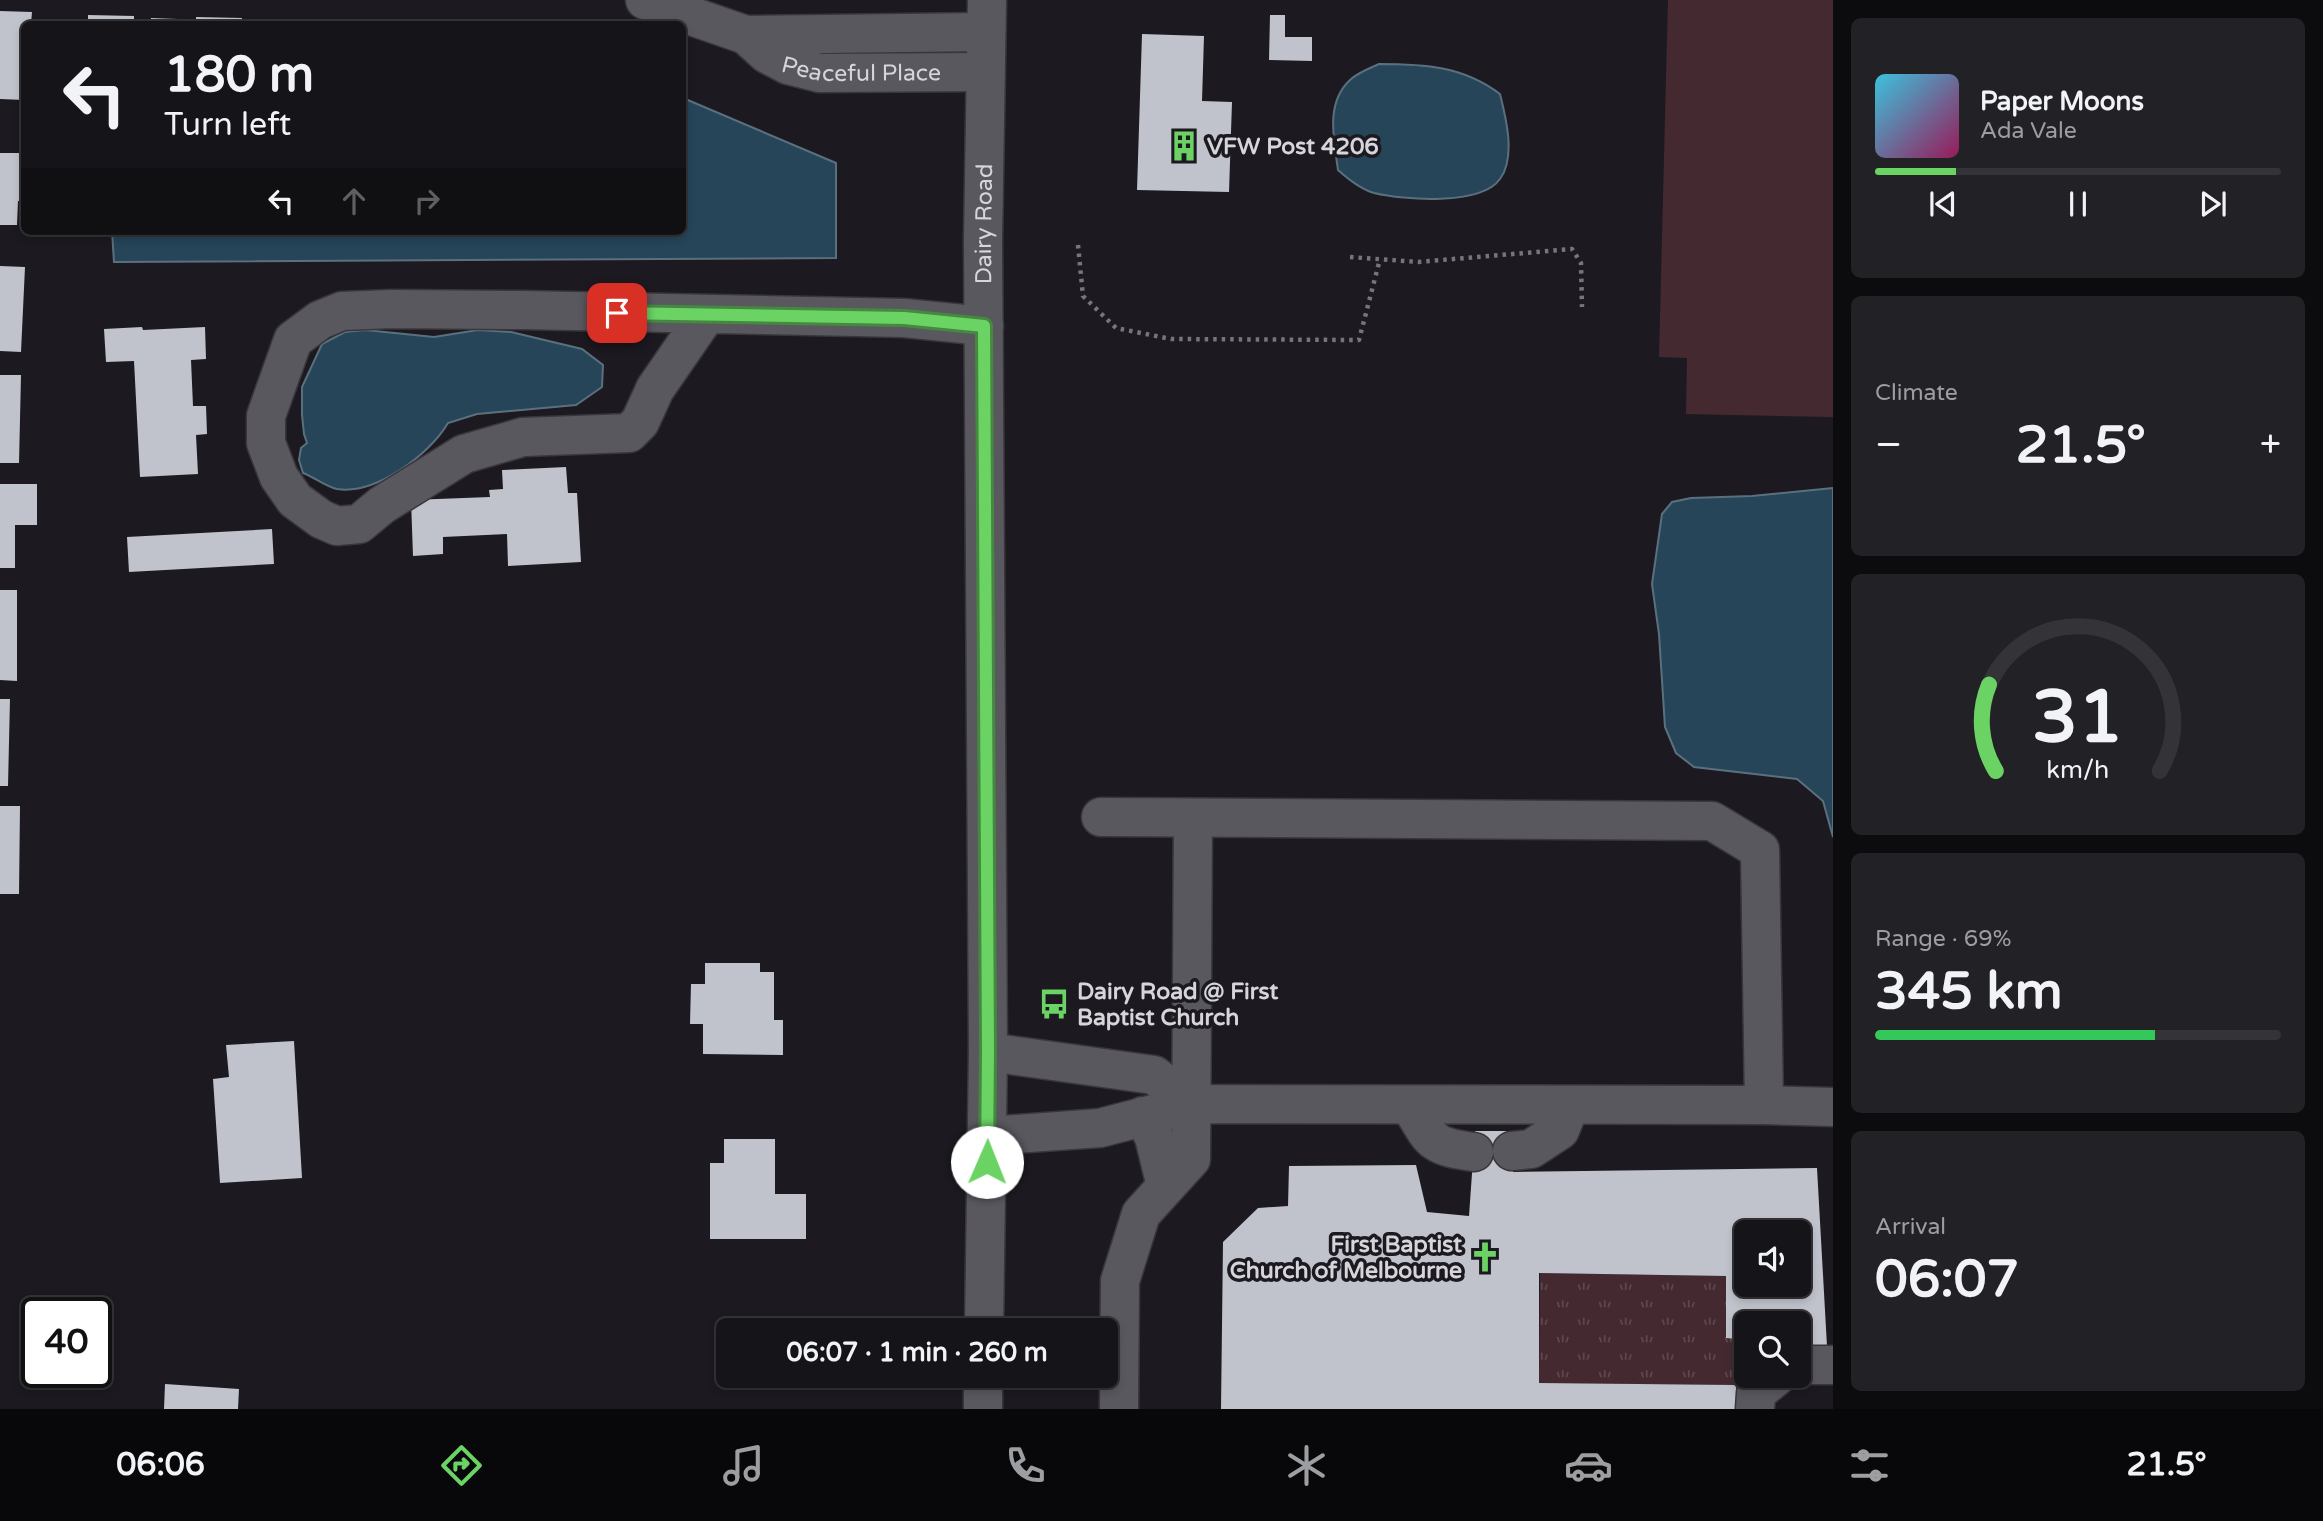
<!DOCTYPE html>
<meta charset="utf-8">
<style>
body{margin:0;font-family:"Varela Round",sans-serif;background:#222125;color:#f1f3f6;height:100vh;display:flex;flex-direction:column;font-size:26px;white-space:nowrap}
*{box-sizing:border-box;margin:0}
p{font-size:23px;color:#9d9ea2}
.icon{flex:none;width:38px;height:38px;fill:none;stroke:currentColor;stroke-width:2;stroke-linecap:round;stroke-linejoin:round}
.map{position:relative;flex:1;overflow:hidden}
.side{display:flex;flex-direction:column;gap:18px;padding:18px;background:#0c0b0d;width:490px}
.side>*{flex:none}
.top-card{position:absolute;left:21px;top:21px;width:665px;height:214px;border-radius:10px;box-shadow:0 4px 10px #0003,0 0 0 2px #343337;background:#151418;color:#f1f3f6;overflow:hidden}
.controls{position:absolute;left:1734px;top:1220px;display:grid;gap:14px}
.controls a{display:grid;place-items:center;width:77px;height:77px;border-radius:10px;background:#151418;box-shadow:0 4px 10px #0003,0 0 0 2px #343337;font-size:35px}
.speed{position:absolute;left:21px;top:1297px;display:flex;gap:14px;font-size:35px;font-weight:700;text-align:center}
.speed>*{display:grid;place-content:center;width:91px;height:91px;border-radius:50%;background:#151418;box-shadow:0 4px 10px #0003,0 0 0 2px #343337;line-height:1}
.speed .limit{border:4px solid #111;border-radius:10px;background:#fff;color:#111}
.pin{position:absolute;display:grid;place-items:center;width:60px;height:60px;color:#fff;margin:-30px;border-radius:14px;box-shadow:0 4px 10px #0006}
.me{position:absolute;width:77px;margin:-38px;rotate:1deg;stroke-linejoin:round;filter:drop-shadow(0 0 5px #0008)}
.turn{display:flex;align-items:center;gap:24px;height:147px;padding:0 28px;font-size:32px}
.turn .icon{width:91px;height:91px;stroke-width:2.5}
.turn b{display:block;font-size:49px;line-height:60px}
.lanes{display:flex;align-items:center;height:66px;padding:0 28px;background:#0003;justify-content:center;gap:35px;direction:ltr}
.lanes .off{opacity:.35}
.big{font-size:52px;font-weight:800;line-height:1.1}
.side .widget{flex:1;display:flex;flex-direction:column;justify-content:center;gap:10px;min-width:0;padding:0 24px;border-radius:10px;background:#222125}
.side .dial{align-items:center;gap:0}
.dial svg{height:182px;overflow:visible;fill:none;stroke:#343337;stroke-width:7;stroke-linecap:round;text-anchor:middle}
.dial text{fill:#f1f3f6;stroke:none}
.song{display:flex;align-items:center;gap:21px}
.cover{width:84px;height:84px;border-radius:10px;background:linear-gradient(135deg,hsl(190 70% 55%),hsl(330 70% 35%))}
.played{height:7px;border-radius:4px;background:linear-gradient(90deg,#6ad363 20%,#343337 20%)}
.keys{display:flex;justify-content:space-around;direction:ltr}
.heat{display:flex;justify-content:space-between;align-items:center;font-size:38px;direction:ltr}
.charge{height:10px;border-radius:5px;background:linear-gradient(90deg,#34c759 69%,#343337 0)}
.trip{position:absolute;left:716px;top:1318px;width:402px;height:70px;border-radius:10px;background:#151418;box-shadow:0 4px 10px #0003,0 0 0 2px #343337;font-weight:800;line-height:70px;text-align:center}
.dock{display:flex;height:112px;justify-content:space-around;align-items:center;background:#08080a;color:#9d9ea2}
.dock .icon{width:49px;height:49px}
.dock .active{color:#6ad363}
.dock b{font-size:32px;color:#f1f3f6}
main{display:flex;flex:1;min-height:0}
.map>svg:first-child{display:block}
.grass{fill:#442a30}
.park{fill:url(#park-tufts)}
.water{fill:#264559;stroke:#5b707f;stroke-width:2}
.building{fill:#c0c3cb;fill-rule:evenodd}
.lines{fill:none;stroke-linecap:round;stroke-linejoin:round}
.minor-casing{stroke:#39373b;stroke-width:41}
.path{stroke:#76757a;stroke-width:4.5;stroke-dasharray:3.5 5;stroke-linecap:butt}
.minor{stroke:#5a585f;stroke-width:38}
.route-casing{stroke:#458940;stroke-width:18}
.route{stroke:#6ad363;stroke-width:12}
.labels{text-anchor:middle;stroke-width:7;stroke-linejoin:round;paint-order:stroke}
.street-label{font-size:23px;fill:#d6d5d9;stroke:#1c1a20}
.poi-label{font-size:23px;font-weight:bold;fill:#d6d5d9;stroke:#1c1a20;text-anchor:start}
</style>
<main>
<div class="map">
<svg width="1833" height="1409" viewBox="0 0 1833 1409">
<defs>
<pattern id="park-tufts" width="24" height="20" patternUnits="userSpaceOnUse" patternTransform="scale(1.75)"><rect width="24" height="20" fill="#442a30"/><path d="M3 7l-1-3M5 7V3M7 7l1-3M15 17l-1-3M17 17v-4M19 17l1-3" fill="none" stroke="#5e484d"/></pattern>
</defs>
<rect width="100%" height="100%" fill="#1c1a20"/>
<path class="grass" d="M1668,0H1833V417L1686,414L1687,358L1659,357Z"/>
<path class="park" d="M1540,1273L1726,1276V1338L1734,1339L1736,1385L1539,1383Z"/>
<path class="water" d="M1379,64C1424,64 1463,66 1500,94C1506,118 1516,157 1500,179C1481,206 1403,200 1374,193C1360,189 1348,179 1338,170C1334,140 1325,103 1350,80C1357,73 1370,68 1379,64Z
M683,98L836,163V258L114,262L112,231H682Z
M365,330L434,337L478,330L511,332L582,349L603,365L602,387L576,405L477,414L448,423C430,454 376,495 337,489C326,487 314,477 303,473L299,460L301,448L307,443L304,434L302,415V387L322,344L345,332Z
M1833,488V837L1823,801L1797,779L1694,767L1676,753L1665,727L1659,634L1652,584L1662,514L1672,502L1691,498L1752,496Z"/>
<path class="building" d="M0,11L32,12L31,24H24V100L0,99Z
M88,15L134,16V24H88Z
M1270,15H1285V37H1312V61L1269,60Z
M196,17L242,18V24H196Z
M151,18L178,19V24H141V22H151Z
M1142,34L1204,36L1202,101L1232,102L1229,192L1137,190Z
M0,153H24V201H18L17,225H0Z
M0,266L25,267L21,352L0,351Z
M142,327L143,330L205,327L206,359L191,360L193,406H206L207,434L196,435L198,474L140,477L134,361L106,362L104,329Z
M0,375H21L19,463H0Z
M566,467L568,493H577L581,562L508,566L507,534L443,537V554L413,556L411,500L490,497L489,490L503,489L502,470Z
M0,484H37V525H15V568H0Z
M272,529L274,564L129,572L127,537Z
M0,590H17V681L0,680Z
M0,699H10L8,786H0Z
M0,806H20L19,894H0Z
M705,963H760V972H774V1020H783V1055L703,1054V1024H690L691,984H705Z
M294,1041L302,1178L220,1183L213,1079L229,1077L226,1045Z
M1475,1131H1511L1513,1172L1817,1168L1827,1346L1799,1344V1323H1746V1340L1726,1338V1276L1539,1273V1383L1736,1385V1409H1221L1223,1242L1258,1208L1288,1206L1289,1166L1416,1165L1427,1212L1469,1216ZM1746,1232H1799V1284H1746Z
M724,1139H775V1194H806V1239H710V1163H724Z
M165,1384L239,1389L238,1409H164Z"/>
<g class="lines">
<g class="minor-casing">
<g id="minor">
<path d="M645,0L746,35L986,32"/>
<path id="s1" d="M746,35L767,54L788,65L820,73L985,72"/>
<path d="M706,315L655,389L640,422L629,433L523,437L464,454L382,505L359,524L337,526L321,519L295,500L279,477L266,443V416L293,340L320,320L342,311L392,309L523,310L904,318L984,326"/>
<path d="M1101,817L1712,821L1760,850L1764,1105"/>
<path d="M988,1052L1154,1075L1192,1104"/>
<path d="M1410,1105C1432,1141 1429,1146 1474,1152"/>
<path d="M1143,1116L1154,1137L1166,1186"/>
<path d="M987,1136L1100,1128L1192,1104L1764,1105L1833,1107"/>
<path d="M1512,1151L1531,1149L1560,1130L1570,1105"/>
<path id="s2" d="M984,1330L988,1052L983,240L987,0"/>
<path d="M1799,1365H1833"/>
<path d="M983,1409V1376"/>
<path d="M1119,1409L1120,1281L1141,1214L1191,1159L1193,818"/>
<path d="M1755,1409L1756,1393L1777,1376"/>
</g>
</g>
<path class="path" d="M1078,245L1083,296L1116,328L1171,339L1359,340L1380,259
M1350,257L1418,262L1572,249L1581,263L1582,307"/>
<use href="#minor" class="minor"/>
</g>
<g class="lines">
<g class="route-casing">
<path id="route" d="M617,313L904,318L984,326L988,1052L987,1162"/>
</g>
<use href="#route" class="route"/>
</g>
<defs>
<g id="building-bare" transform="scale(2.415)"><path d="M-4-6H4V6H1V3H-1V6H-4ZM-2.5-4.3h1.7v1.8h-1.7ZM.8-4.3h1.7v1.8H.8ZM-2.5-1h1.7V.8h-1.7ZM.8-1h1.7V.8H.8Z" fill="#6ad363" stroke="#1c1a20" stroke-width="2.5" paint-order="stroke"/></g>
<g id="bus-bare" transform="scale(2.415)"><path d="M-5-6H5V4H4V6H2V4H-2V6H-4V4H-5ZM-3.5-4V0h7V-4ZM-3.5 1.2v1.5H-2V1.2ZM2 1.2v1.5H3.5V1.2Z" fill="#6ad363" stroke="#1c1a20" stroke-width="2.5" paint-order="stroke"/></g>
<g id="church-bare" transform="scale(2.415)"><path d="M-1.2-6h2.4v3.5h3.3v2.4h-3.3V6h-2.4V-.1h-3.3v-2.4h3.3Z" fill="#6ad363" stroke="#1c1a20" stroke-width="2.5" paint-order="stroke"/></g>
</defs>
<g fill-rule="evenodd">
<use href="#building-bare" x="1184" y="146"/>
<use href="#bus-bare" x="1054" y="1004"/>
<use href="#church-bare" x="1485" y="1257"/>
</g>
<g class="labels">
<g class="street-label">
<text dy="8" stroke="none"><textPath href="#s1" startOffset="126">Peaceful Place</textPath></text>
<text dy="8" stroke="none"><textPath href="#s2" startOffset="1106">Dairy Road</textPath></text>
</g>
<g class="poi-label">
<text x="1207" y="154">VFW Post 4206</text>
<text x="1077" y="999">Dairy Road @ First<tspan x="1077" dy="26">Baptist Church</tspan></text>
<text x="1462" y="1252" text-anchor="end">First Baptist<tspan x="1462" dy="26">Church of Melbourne</tspan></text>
</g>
</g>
</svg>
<div class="controls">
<a><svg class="icon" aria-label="sound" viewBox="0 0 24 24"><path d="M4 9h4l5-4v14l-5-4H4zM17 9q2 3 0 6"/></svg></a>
<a><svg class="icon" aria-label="search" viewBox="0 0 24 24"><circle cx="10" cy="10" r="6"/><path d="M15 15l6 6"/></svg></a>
</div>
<div class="speed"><div class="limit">40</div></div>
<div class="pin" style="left:617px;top:313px;background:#d93025"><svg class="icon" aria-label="arrive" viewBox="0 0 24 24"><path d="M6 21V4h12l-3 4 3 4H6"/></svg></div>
<svg class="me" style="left:987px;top:1162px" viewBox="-20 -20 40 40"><circle r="19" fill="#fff"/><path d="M0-13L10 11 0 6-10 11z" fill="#6ad363"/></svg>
<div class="trip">06:07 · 1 min · 260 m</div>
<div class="top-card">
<div class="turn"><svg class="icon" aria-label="left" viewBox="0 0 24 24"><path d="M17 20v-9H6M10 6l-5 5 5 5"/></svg><div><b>180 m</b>Turn left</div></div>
<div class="lanes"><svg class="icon" aria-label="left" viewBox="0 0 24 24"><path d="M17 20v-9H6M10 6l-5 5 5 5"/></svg><svg class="icon off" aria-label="ahead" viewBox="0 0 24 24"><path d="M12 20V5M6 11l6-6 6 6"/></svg><svg class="icon off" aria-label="right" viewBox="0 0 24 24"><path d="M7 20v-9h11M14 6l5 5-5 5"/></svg></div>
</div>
</div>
<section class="side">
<div class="widget">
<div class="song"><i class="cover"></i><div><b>Paper Moons</b><p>Ada Vale</p></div></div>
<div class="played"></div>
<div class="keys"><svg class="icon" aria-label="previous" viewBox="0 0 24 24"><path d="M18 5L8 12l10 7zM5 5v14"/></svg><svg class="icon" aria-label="pause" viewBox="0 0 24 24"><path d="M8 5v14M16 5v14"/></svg><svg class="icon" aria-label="next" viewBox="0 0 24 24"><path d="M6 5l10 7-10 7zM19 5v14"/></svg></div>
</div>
<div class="widget"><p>Climate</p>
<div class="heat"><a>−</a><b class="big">21.5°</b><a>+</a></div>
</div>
<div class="widget dial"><svg viewBox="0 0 100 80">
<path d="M14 69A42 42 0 1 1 86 69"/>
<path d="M14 69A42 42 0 0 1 11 31" stroke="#6ad363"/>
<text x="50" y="56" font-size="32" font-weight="700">31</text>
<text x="50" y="72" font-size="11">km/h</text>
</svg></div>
<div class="widget"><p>Range · 69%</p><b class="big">345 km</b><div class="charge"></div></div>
<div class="widget"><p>Arrival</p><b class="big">06:07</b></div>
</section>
</main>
<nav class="dock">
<b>06:06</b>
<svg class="icon active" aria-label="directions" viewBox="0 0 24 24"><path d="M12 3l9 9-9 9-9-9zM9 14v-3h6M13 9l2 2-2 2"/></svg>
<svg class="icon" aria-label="music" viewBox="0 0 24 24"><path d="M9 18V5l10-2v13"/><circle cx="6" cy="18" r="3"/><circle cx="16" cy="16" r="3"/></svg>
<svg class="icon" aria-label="phone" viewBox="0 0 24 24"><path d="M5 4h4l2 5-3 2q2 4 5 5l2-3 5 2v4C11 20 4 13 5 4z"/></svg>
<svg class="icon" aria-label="climate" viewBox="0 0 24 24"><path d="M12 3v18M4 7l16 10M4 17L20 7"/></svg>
<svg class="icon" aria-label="car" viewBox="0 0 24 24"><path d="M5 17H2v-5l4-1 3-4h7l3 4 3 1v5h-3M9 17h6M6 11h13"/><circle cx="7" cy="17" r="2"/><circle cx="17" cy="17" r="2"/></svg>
<svg class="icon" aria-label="filters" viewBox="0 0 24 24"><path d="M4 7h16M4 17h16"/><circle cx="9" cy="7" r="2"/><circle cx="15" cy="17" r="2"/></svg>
<b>21.5°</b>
</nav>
